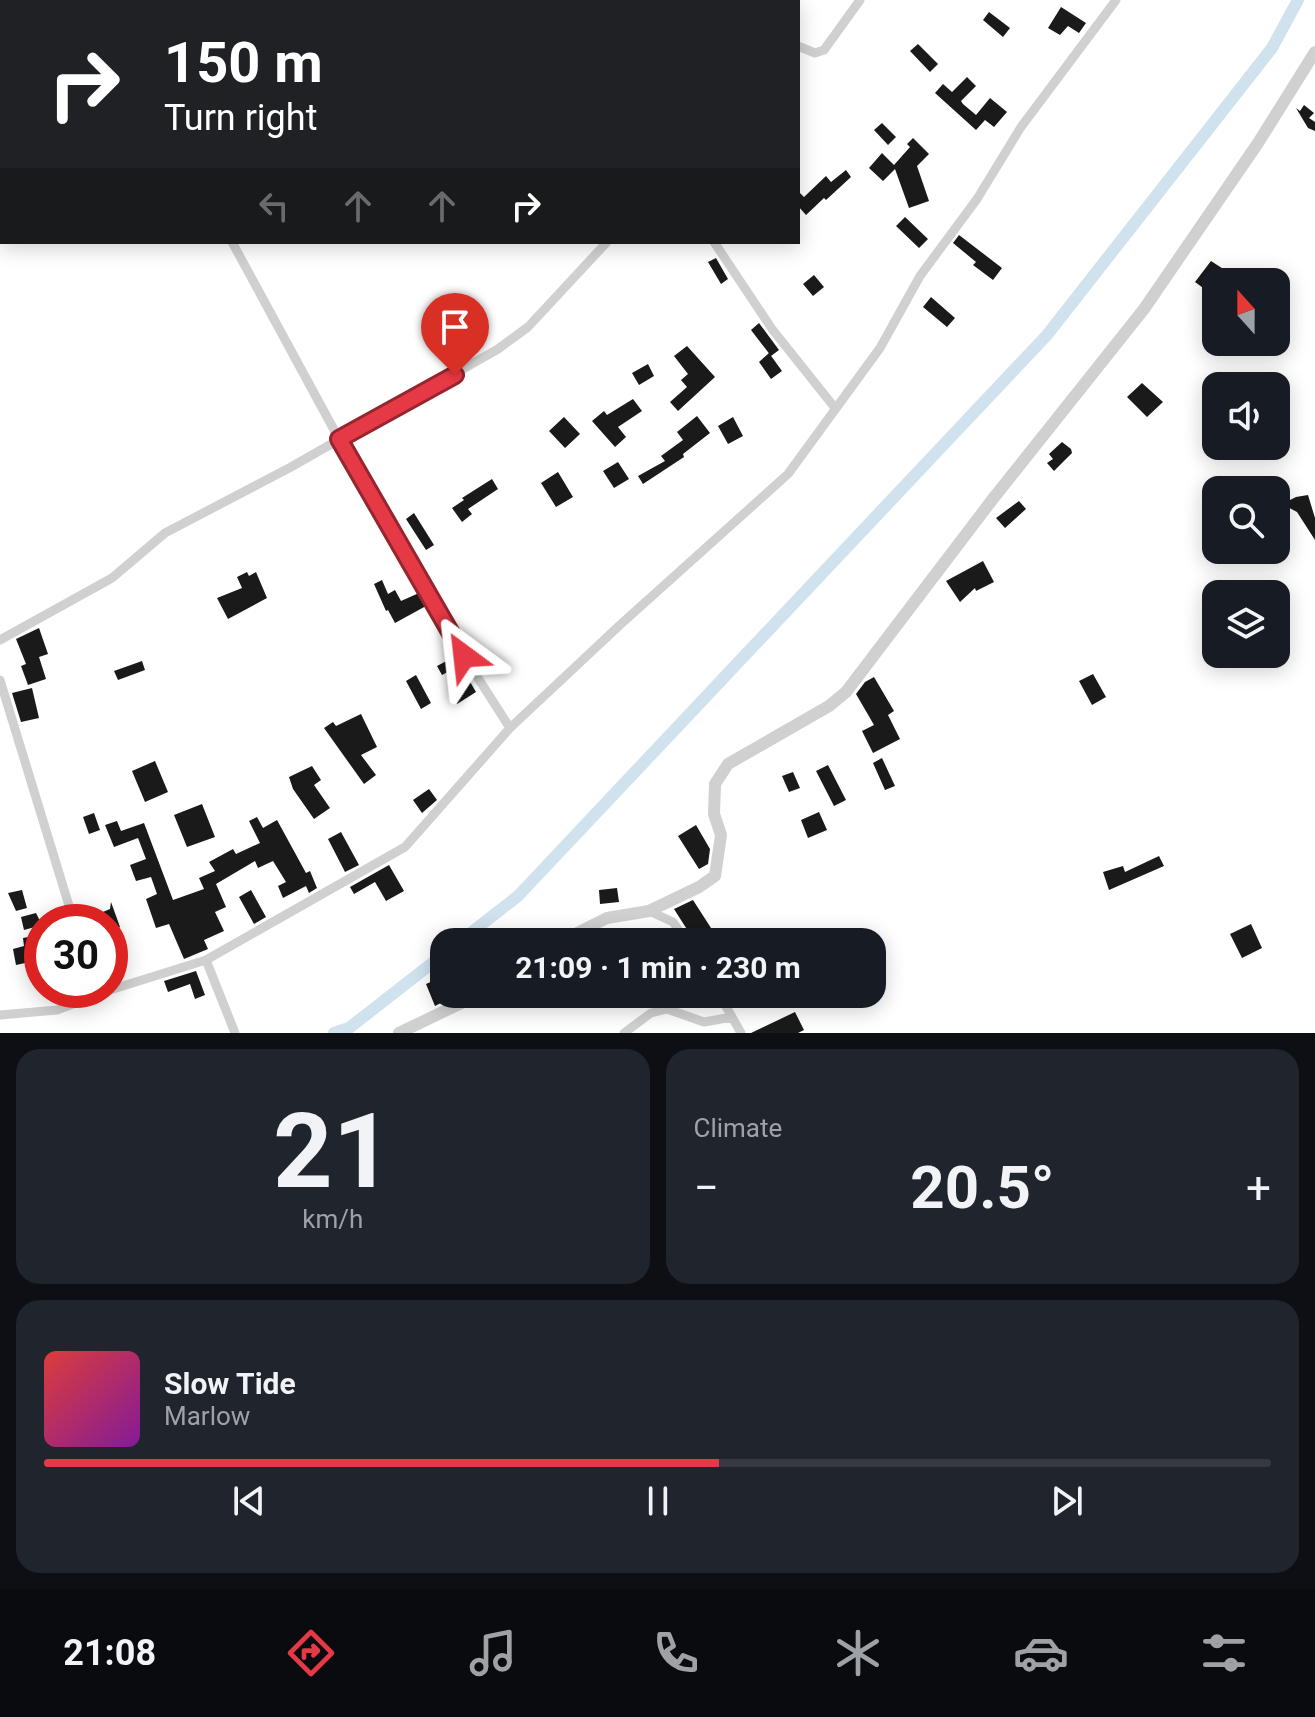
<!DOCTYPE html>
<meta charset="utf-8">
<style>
body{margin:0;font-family:Roboto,sans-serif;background:#20242c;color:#f1f3f6;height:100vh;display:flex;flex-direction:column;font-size:30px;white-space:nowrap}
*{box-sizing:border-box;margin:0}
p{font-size:26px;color:#9ea1a6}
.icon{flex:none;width:44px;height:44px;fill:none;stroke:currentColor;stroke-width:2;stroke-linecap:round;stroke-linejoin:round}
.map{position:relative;height:1033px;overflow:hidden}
.sheet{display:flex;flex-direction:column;gap:16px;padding:16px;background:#0d0f14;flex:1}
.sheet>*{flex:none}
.hud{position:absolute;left:0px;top:0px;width:800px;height:244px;box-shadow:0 4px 20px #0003;background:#202124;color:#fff;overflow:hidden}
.needle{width:52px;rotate:339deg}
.buttons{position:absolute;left:1202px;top:268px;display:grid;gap:16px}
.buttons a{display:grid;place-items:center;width:88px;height:88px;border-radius:16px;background:#171b24;box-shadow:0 4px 20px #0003;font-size:40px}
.speed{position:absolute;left:24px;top:904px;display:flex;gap:16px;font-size:40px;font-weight:700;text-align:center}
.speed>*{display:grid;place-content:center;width:104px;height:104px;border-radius:50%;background:#171b24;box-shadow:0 4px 20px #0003;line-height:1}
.speed .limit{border:12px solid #d22;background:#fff;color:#111}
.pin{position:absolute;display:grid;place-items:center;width:68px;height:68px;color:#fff;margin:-82px -34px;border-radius:50% 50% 50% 0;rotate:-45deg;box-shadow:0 0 8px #0007}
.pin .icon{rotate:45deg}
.me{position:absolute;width:88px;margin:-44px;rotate:330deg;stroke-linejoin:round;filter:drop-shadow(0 0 6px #0008)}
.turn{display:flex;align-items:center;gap:28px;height:168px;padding:0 32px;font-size:36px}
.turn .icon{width:104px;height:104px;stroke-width:2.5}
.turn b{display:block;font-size:56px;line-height:68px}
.lanes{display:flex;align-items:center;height:76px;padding:0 32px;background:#0003;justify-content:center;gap:40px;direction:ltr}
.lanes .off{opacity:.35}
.big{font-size:60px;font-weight:700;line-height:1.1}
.sheet .tile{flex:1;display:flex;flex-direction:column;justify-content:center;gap:12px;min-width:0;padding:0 28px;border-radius:24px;background:#20242c}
.sheet .dial{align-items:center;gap:0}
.dial b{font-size:104px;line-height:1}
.song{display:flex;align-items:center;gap:24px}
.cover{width:96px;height:96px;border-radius:12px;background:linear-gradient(135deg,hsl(0 70% 55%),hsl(290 70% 35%))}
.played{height:8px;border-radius:4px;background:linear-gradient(90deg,#e63946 55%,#363941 55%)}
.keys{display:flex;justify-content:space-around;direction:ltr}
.heat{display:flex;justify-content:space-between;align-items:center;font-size:44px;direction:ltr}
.sheet .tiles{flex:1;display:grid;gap:16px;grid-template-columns:1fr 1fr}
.tile:last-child{grid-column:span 2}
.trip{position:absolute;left:430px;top:928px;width:456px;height:80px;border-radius:24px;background:#171b24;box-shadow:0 4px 20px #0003;font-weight:700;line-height:80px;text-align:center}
.dock{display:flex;height:128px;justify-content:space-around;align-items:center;background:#090b0e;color:#9ea1a6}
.dock .icon{width:56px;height:56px}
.dock .current{color:#e63946}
.dock b{font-size:36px;color:#f1f3f6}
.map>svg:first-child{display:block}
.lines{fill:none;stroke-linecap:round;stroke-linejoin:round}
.canal{stroke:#cfe2ee;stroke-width:12}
.building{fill:#1a1a1a}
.minor{stroke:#d0d0d0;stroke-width:9}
.tertiary{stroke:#d0d0d0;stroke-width:12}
.route-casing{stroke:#96252e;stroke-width:20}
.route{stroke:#e63946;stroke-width:14}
</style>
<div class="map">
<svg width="1315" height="1033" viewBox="0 0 1315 1033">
<rect width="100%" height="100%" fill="#fff"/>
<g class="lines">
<path class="canal" d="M459,942L518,896L1047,335L1272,48L1298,0
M334,1033L349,1028L444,954"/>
</g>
<path class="building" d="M1061,7L1086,23L1079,33L1068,26L1060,35L1048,28Z
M989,12L1010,28L1003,37L983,20Z
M918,44L938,64L930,72L910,51Z
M967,77L976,86L961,101L963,104L976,115L990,98L1007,112L994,127L985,120L976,130L935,93L943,84L952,92Z
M1304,105L1314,113L1309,118L1315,122V131L1308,128L1296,108L1300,111Z
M882,123L896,137L888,145L874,130Z
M913,138L929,154L917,166L929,201L909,208L895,169L883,181L869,168L882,153L894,165L910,147L907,144Z
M846,170L851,177L826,200L824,198L806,215L798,206V191L804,197L826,176L831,182Z
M905,217L928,239L919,248L896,226Z
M959,235L1002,268L993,280L973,265L976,262L953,243Z
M716,258L728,279L721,284L708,262Z
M1211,261L1228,272L1219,282H1216L1210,293L1195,282Z
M814,275L824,287L813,296L803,284Z
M931,297L955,318L947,327L923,307Z
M759,323L779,350L771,356L751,330Z
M687,346L715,377L678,411L670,402L687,387L681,380L688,374L674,356Z
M769,353L782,371L771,379L759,362Z
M648,364L654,376L639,385L632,373Z
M1142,383L1163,402L1147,417L1127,397Z
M633,399L642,411L618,427L626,437L615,447L592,421L604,411L607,415Z
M697,416L710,433L683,454L684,457L643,484L638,476L665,461L661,456L683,440L677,432Z
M564,417L580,434L565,448L549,431Z
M733,417L743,436L728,444L718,426Z
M1062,442L1071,449L1072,453L1054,471L1047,463L1053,459L1049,454Z
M618,462L629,479L614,488L603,471Z
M558,472L573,497L556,507L541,483Z
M492,479L498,489L468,509L472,514L462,522L452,508L464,500L462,498Z
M1308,495L1315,518V540L1297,512L1282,504L1296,497Z
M1019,501L1026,509L1005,528L996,518Z
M414,513L434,545L426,550L406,519Z
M983,561L994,582L976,591L975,588L960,602L946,581Z
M247,572L249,576L256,572L267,598L228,619L217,598L242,588L237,577Z
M382,580L388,594L395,590L401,601L419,593L426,606L395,623L388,610L386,611L374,584Z
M39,628L48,654L39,657L46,679L28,685L21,666L26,664L16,639Z
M456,656L461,665L442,675L437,666Z
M142,661L145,670L118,680L114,671Z
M1093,674L1106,697L1092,705L1079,681Z
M416,675L431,703L421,709L406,681Z
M874,677L894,711L888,715L900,739L873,753L862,731L874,725L856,694L865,682Z
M469,680L476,692L457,704L451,693Z
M32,688L39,718L21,722L12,693Z
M361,714L377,747L361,755L376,775L364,784L324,728L333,722L336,726Z
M882,758L895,786L885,790L873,763Z
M155,761L168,792L145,802L132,771Z
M828,765L846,800L834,806L816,771Z
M312,766L321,780L314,785L330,808L314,819L293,789L289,777Z
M793,772L800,788L789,792L782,776Z
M429,789L437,800L422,813L413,800Z
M202,804L215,837L187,847L174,815Z
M819,812L827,830L808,838L801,820Z
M94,813L100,830L89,834L83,817Z
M257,817L263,828L277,820L306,873L310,871L317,888L309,893L306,886L283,898L278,886L286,882L273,861L258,868L255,861L216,884L226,907L215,912L224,931L204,940L208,949L184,959L169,924L156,928L146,899L157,894L151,877L136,881L130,865L146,859L138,838L114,847L105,825L117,821L121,831L144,823L173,900L204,889L199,878L215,871L209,862L233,849L236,854L260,843L249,821Z
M696,825L710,849L708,864L699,869L678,836Z
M341,832L359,865L345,872L328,839Z
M1159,856L1164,866L1109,890L1103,872L1123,866L1125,872Z
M389,865L404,891L386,901L375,882L354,894L350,887Z
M617,888L619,902L600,904L599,890Z
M22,890L27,908L16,911L8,893Z
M251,890L266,917L254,924L239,897Z
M693,900L720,942H695L674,909Z
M111,902L120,927L110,932V922H102L98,914L110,909Z
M36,913L42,925L24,930L21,917Z
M1251,924L1262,948L1242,958L1230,934Z
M34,936L39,960L16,965L13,949L24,946L23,938Z
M196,971L205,995L195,999L190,984L168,992L164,981Z
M444,976V994L456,995L435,1006L426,984Z
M795,1012L804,1030L798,1033H751Z"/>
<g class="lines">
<path class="minor" d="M112,0L113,2
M580,0L581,2
M798,46L815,53L824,50L860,0
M232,242L339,439L464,656L510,728
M714,242L772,329L835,408
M0,640L112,578L165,533L291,467L498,349L528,327L607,242
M0,680L74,922
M649,911L673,922L687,942
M206,960L235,1033
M110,990L206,960L405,847L510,728L621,624L788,474L880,348L920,276L977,199L1021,127L1116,0
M719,994L741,1033
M0,1015L57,1010L110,990
M624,1033L651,1013L667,1009L704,1022L732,1017"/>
<path class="tertiary" d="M559,942L607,918L649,911L699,887L715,876L721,835L714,814L715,784L728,764L829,706L846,692L992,500L1144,309L1258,143L1315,52
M399,1033L480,994"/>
</g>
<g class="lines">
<g class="route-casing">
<path id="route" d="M455,375L339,439L464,656"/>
</g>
<use href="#route" class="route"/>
</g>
</svg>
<div class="buttons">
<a><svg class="needle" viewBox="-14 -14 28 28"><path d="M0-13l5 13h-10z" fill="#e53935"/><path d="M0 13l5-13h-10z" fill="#9ea1a6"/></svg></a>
<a><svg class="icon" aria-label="sound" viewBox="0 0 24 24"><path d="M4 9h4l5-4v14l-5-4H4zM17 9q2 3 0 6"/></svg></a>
<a><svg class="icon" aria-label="search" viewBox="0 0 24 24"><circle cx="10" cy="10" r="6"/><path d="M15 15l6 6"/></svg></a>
<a><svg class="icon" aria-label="layers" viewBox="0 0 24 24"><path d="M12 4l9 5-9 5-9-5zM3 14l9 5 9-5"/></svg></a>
</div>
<div class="speed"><div class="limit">30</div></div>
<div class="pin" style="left:455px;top:375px;background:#d93025"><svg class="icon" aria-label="arrive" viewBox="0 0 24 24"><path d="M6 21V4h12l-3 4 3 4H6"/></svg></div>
<svg class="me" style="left:464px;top:656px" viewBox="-20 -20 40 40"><path d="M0-17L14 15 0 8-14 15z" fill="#e63946" stroke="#fff" stroke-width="4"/></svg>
<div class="trip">21:09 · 1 min · 230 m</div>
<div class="hud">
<div class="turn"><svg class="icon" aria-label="right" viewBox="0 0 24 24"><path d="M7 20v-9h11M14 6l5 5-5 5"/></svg><div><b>150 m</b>Turn right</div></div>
<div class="lanes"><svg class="icon off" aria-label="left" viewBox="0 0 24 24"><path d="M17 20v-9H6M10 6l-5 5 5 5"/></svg><svg class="icon off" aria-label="ahead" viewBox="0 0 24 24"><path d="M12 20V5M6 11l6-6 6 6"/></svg><svg class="icon off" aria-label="ahead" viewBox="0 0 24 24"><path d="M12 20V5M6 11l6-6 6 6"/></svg><svg class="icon" aria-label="right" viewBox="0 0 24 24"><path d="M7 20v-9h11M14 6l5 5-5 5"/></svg></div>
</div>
</div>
<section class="sheet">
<div class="tiles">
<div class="tile dial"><b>21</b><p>km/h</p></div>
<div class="tile"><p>Climate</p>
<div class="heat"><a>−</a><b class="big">20.5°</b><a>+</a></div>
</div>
<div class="tile">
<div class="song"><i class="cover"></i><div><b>Slow Tide</b><p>Marlow</p></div></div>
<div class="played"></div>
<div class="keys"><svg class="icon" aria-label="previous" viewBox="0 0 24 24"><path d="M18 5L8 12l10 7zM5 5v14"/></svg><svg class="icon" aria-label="pause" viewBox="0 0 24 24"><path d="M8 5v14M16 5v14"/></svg><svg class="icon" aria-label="next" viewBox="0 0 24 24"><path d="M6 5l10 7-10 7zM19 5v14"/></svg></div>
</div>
</div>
</section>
<nav class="dock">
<b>21:08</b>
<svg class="icon current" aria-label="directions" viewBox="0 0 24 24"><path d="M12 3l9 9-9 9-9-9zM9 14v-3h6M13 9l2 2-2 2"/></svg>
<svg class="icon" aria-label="music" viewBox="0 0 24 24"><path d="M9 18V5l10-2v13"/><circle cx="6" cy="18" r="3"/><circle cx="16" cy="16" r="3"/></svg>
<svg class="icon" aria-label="phone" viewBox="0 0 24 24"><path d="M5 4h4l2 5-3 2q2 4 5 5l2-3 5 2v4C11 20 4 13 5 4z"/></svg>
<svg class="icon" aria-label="climate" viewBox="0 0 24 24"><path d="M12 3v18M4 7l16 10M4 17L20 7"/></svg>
<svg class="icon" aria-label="car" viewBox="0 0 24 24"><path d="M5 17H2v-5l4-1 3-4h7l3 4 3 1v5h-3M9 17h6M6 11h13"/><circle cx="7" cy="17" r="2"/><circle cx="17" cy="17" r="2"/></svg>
<svg class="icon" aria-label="filters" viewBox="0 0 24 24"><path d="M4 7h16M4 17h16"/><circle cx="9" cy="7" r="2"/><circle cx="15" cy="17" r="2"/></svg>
</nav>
